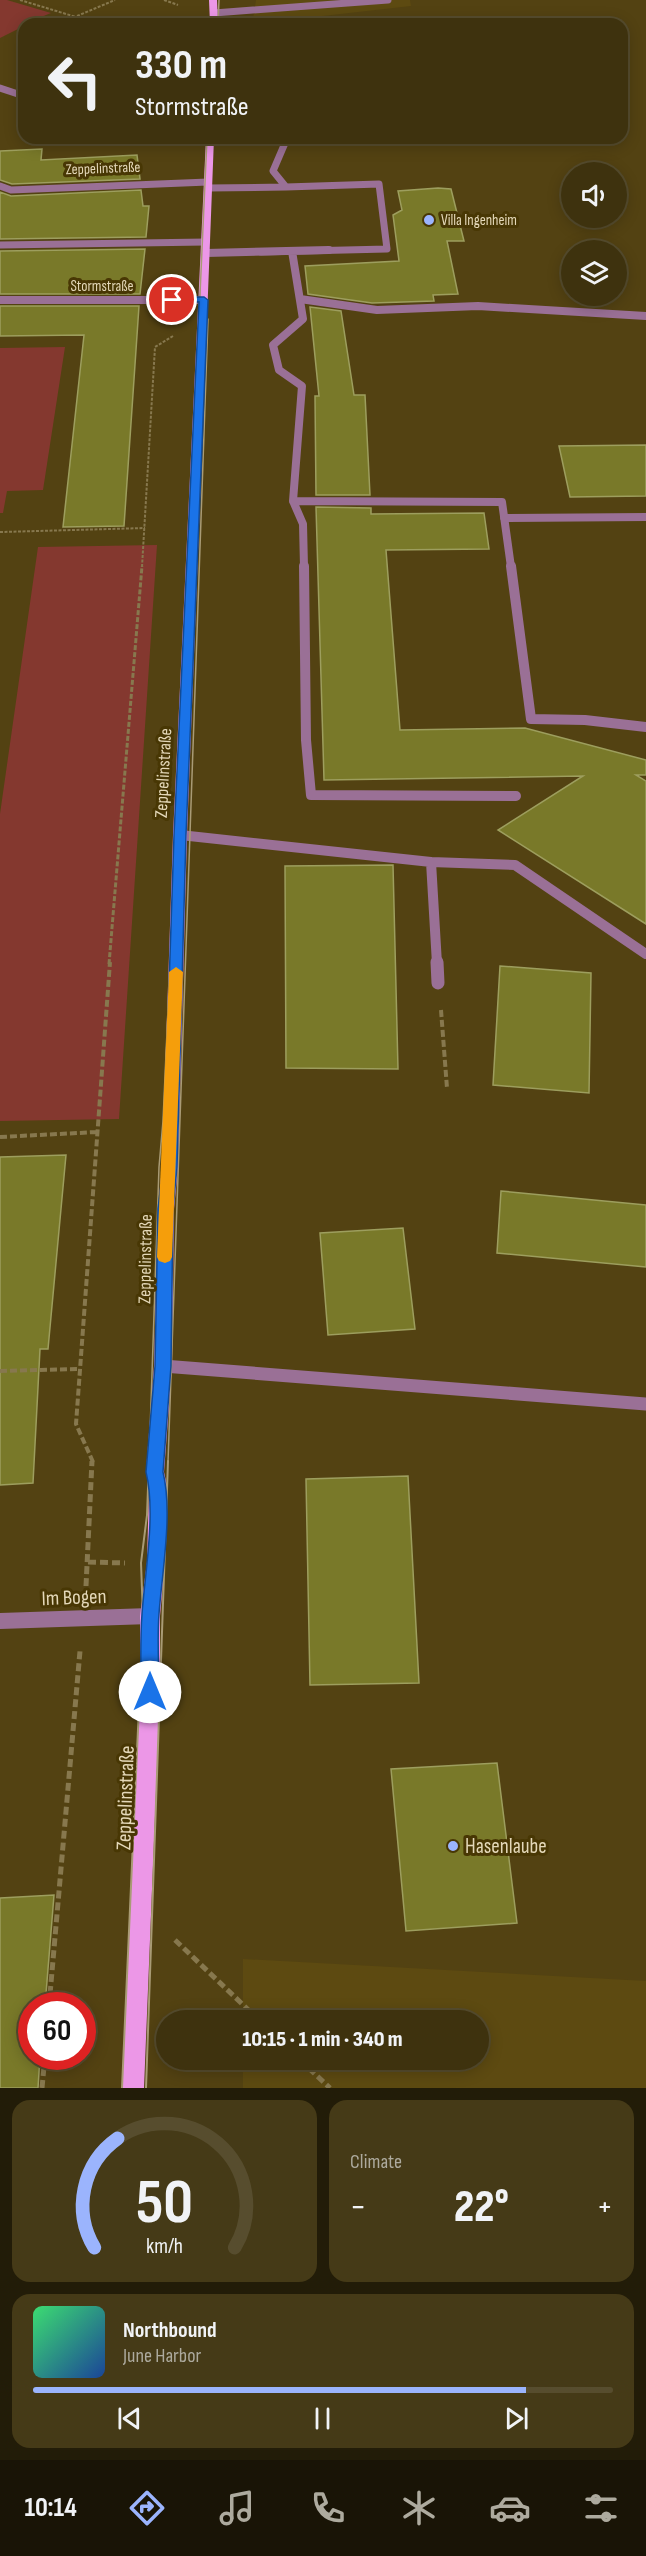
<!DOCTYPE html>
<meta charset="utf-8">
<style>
body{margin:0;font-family:"Sofia Sans Condensed",sans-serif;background:#453a17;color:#f1f3f6;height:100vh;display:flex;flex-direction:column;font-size:22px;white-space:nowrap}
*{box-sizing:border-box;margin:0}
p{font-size:20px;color:#adaa9e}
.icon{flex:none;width:33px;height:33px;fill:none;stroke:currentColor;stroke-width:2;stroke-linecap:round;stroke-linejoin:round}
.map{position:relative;height:2088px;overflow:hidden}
.drawer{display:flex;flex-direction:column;gap:12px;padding:12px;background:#221c08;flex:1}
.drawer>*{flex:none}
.hud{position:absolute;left:18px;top:18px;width:610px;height:126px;border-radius:18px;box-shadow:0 3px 15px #0003,0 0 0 2px #574d2e;background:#3e320e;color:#f1f3f6;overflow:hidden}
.tools{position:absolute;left:561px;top:162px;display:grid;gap:12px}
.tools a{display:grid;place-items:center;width:66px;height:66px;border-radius:50%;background:#3e320e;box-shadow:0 3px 15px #0003,0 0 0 2px #574d2e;font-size:30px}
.speed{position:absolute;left:18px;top:1992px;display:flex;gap:12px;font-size:30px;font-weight:700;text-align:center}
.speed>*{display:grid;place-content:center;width:78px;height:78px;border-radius:50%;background:#3e320e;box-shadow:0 3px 15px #0003,0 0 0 2px #574d2e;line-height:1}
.speed .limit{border:9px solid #d22;background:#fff;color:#111}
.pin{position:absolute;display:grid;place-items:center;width:51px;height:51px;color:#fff;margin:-26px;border:3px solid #fff;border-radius:50%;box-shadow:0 2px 6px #0007}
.me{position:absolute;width:66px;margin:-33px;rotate:0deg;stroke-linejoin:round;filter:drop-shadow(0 0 4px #0008)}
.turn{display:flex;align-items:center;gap:21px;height:126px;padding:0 18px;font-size:27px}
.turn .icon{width:78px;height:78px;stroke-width:2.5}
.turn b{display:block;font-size:42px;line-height:51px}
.big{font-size:45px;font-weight:800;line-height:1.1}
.drawer .widget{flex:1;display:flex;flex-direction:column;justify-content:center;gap:9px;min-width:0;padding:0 21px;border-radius:18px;background:#453a17}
.drawer .dial{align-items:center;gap:0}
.dial svg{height:156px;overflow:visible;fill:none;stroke:#574d2e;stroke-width:7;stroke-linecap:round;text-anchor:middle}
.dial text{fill:#f1f3f6;stroke:none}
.song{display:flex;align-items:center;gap:18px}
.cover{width:72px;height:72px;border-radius:9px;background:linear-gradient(135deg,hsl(140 70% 55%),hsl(220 70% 35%))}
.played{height:6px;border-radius:3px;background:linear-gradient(90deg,#9bb4fd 85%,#574d2e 85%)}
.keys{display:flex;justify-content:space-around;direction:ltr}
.heat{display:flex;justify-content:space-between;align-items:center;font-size:33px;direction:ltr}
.drawer .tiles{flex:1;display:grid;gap:12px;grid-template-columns:1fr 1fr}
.widget:last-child{grid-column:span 2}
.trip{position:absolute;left:156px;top:2010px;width:333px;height:60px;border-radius:30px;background:#3e320e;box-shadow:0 3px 15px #0003,0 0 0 2px #574d2e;font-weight:800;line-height:60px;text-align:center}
.menu{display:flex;height:96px;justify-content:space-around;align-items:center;background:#191406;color:#adaa9e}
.menu .icon{width:42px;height:42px}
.menu .selected{color:#9bb4fd}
.menu b{font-size:27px;color:#f1f3f6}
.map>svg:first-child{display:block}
.built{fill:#5d4a11}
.green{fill:#84382f}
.building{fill:#797929;stroke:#9d9e5e;stroke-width:1.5}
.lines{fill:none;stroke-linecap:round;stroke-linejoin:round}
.path-far3{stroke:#87784e;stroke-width:2;stroke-dasharray:3 1.5;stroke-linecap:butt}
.path-far2{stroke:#87784e;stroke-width:3;stroke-dasharray:5 2;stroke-linecap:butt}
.path-far1{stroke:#87784e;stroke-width:4;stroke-dasharray:7 3;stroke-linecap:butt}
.path{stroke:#87784e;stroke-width:5;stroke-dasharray:8 4;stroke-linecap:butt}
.service-far3{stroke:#9a7096;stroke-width:7}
.service-far2{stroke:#9a7096;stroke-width:8}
.service-far1{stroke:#9a7096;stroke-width:10}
.service{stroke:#9a7096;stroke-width:13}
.minor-far3{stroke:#9a7096;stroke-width:7}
.minor-far2{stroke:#9a7096;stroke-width:8}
.minor-far1{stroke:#9a7096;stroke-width:13}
.minor{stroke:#9a7096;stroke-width:16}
.primary{fill:#ec97e7;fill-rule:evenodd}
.tram-far1{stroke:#a99b75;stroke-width:1.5}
.tram{stroke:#a99b75;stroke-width:2}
.route{fill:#1a73e8;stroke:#114b97;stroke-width:1.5}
.slow{fill:#f59e0b}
.poi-dot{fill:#9bb4fd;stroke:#483704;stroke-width:2}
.labels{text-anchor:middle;stroke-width:6;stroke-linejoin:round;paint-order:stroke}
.far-street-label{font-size:15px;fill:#e4d8b9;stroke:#483704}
.far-poi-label{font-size:15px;fill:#e4d8b9;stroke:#483704;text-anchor:start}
.street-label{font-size:18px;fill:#e4d8b9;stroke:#483704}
.near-street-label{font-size:21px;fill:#e4d8b9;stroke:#483704}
.near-poi-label{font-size:21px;fill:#e4d8b9;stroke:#483704;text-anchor:start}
</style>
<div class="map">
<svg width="646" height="2088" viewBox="0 0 646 2088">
<rect width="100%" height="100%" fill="#534212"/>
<path class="built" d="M256,0H410L411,6L252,24Z
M243,1959L646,1981V2088H243V2060H478V2020H243Z"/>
<path class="green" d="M0,0H7L51,13L24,24V26L0,38Z
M65,347L43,490L7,491L3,513H0V348Z
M157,545L119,1119L0,1121V814L38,547Z"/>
<path class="building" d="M42,149L41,160L137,155L140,179L12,184L0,180V151Z
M438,188L451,189L464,241H447L458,294L433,295L434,301L372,303L308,294L305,266L399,261L393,215L402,210L398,191Z
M141,190L143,206H149L146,237L0,239V192L11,196Z
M145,249L140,294H0V251Z
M0,306H139L124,526L63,527L84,335L0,336Z
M310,307L341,311L354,395H365L370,495H316L315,396H319Z
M646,445V496L570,497L559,446Z
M316,507L371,508V514L484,513L489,549L386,550L400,730L525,728L646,760V775H636L646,781V924L498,830L583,776L324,780Z
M393,865L398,1069L286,1068L285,866Z
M500,966L591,973L589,1093L493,1085Z
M66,1155L48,1349H40L33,1483L0,1485V1157Z
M501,1191L646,1205V1267L497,1253Z
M403,1228L415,1329L328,1335L320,1233Z
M408,1476L419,1683L310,1685L306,1479Z
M497,1763L517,1923L406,1931L391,1769Z
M54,1895L45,2006H32V2056H40L38,2088H0V1898Z"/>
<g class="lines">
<path class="path-far3" d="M20,0L86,20L85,23L177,22
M164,0L178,5
M77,16L115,0
M0,532L145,528
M142,567L155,347L173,336"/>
<path class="path-far2" d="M109,964L142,566"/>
<path class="path-far1" d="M441,1010L447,1088
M0,1137L97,1132
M0,1371L79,1369
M93,1462L76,1424L110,962"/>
<path class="path" d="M88,1562L125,1563
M86,1586L92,1461
M175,1940L259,2020
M49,2006L80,1651
M300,2060L330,2088
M42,2088L45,2056"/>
<path class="service-far3" d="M214,13L388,0
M208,188L286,187L273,171L285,143L283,138
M0,245L206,242
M261,252L387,249L379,184L286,187"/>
<path class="service-far2" d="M292,251L303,319L273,345L279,370L302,386L293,501L303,524L304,567
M206,253L329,250
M300,299L377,310L478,306L646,316
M293,501L502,502L511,567
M504,518L646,517"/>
<path class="service-far1" d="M304,566L306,740L311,795L516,796
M511,566L531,719L585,720L646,727
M180,835L431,862L437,964
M431,862L515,865L646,954"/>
<path class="service" d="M437,962L438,983"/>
<path class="minor-far3" d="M0,88L24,96
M0,186L11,190L208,182"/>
<path class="minor-far2" d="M0,300H204"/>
<path class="minor-far1" d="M163,1366L646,1404"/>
<path class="minor" d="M0,1621L150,1616"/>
<path class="primary" d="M209,0H217L218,24H210Z
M206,138H214L187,835L178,1167L174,1209L172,1366L164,1472L167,1486L165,1562L160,1616V1692L144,2088H122L140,1692V1616L147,1562L149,1486L146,1472L154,1366L158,1209L162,1167L173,835Z"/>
<path class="tram-far1" d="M218,24L219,0
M149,1462L159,1167L163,1121L207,138
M168,1462L208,319"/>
<path class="tram" d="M122,2088L143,1617L141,1563L147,1515L149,1461
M146,2088L168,1461"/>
</g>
<path class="route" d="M172,297H204L208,300L186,835L177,1167L173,1209L171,1366L163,1472C173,1513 162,1572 159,1614C157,1640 159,1666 159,1692L157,1698L150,1701L144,1698L141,1692C141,1666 140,1640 142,1614C145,1572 156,1513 146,1472L155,1366L158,1209L163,1167L174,835L199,302L169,301L167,300Z"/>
<path class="slow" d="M176,967L183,972L172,1257L170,1261L165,1263L159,1261L157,1257L169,972Z"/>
<g class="poi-dot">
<circle cx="429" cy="220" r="6"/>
<circle cx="453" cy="1846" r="6"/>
</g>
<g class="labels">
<g class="far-street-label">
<text transform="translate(103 168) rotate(-2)" y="5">Zeppelinstraße</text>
<text x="102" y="291">Stormstraße</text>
</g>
<g class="far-poi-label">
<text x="441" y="225">Villa Ingenheim</text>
</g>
<g class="street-label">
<text transform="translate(163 773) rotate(-87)" y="6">Zeppelinstraße</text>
<text transform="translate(145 1259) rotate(-89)" y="6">Zeppelinstraße</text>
</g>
<g class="near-street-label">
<text transform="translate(74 1597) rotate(-2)" y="7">Im Bogen</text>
<text transform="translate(125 1798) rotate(-88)" y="7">Zeppelinstraße</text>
</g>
<g class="near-poi-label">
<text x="465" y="1853">Hasenlaube</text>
</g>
</g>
</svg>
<div class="tools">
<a><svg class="icon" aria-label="sound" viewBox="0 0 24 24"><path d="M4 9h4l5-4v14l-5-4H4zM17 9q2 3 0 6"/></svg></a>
<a><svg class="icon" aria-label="layers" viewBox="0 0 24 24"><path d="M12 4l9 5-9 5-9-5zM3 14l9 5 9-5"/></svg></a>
</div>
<div class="speed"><div class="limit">60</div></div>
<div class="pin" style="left:172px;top:300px;background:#d93025"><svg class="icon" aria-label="arrive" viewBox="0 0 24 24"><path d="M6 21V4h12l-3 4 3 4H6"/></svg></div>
<svg class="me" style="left:150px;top:1692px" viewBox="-20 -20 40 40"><circle r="19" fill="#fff"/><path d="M0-13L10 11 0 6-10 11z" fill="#1a73e8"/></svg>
<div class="trip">10:15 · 1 min · 340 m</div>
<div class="hud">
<div class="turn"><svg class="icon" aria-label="left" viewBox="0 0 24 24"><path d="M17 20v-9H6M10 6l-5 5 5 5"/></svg><div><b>330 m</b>Stormstraße</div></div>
</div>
</div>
<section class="drawer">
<div class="tiles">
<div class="widget dial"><svg viewBox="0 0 100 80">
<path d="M14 69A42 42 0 1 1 86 69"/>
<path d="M14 69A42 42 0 0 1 26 13" stroke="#9bb4fd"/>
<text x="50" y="56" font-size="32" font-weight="700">50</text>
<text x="50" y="72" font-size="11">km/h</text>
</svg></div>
<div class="widget"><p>Climate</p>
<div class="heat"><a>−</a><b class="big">22°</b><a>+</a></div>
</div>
<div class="widget">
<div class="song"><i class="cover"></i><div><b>Northbound</b><p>June Harbor</p></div></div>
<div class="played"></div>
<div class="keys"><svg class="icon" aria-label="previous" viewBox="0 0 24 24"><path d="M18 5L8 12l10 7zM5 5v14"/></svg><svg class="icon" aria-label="pause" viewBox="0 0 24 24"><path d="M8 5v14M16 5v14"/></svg><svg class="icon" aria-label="next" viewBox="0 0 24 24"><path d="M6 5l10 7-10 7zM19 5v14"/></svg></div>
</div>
</div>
</section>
<nav class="menu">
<b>10:14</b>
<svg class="icon selected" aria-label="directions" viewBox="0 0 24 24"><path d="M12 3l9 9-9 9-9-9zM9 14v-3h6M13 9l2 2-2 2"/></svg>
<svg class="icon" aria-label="music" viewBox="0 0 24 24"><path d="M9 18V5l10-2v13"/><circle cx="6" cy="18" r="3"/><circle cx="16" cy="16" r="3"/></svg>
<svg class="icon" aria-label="phone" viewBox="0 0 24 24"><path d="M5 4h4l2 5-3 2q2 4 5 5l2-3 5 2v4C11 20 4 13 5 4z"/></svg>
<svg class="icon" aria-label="climate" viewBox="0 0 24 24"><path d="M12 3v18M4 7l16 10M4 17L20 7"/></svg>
<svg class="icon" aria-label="car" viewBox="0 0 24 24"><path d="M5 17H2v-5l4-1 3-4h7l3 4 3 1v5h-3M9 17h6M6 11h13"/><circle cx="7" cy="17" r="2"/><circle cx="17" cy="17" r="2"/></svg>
<svg class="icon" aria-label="filters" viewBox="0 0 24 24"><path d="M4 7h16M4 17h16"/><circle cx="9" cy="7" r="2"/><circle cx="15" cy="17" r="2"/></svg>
</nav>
